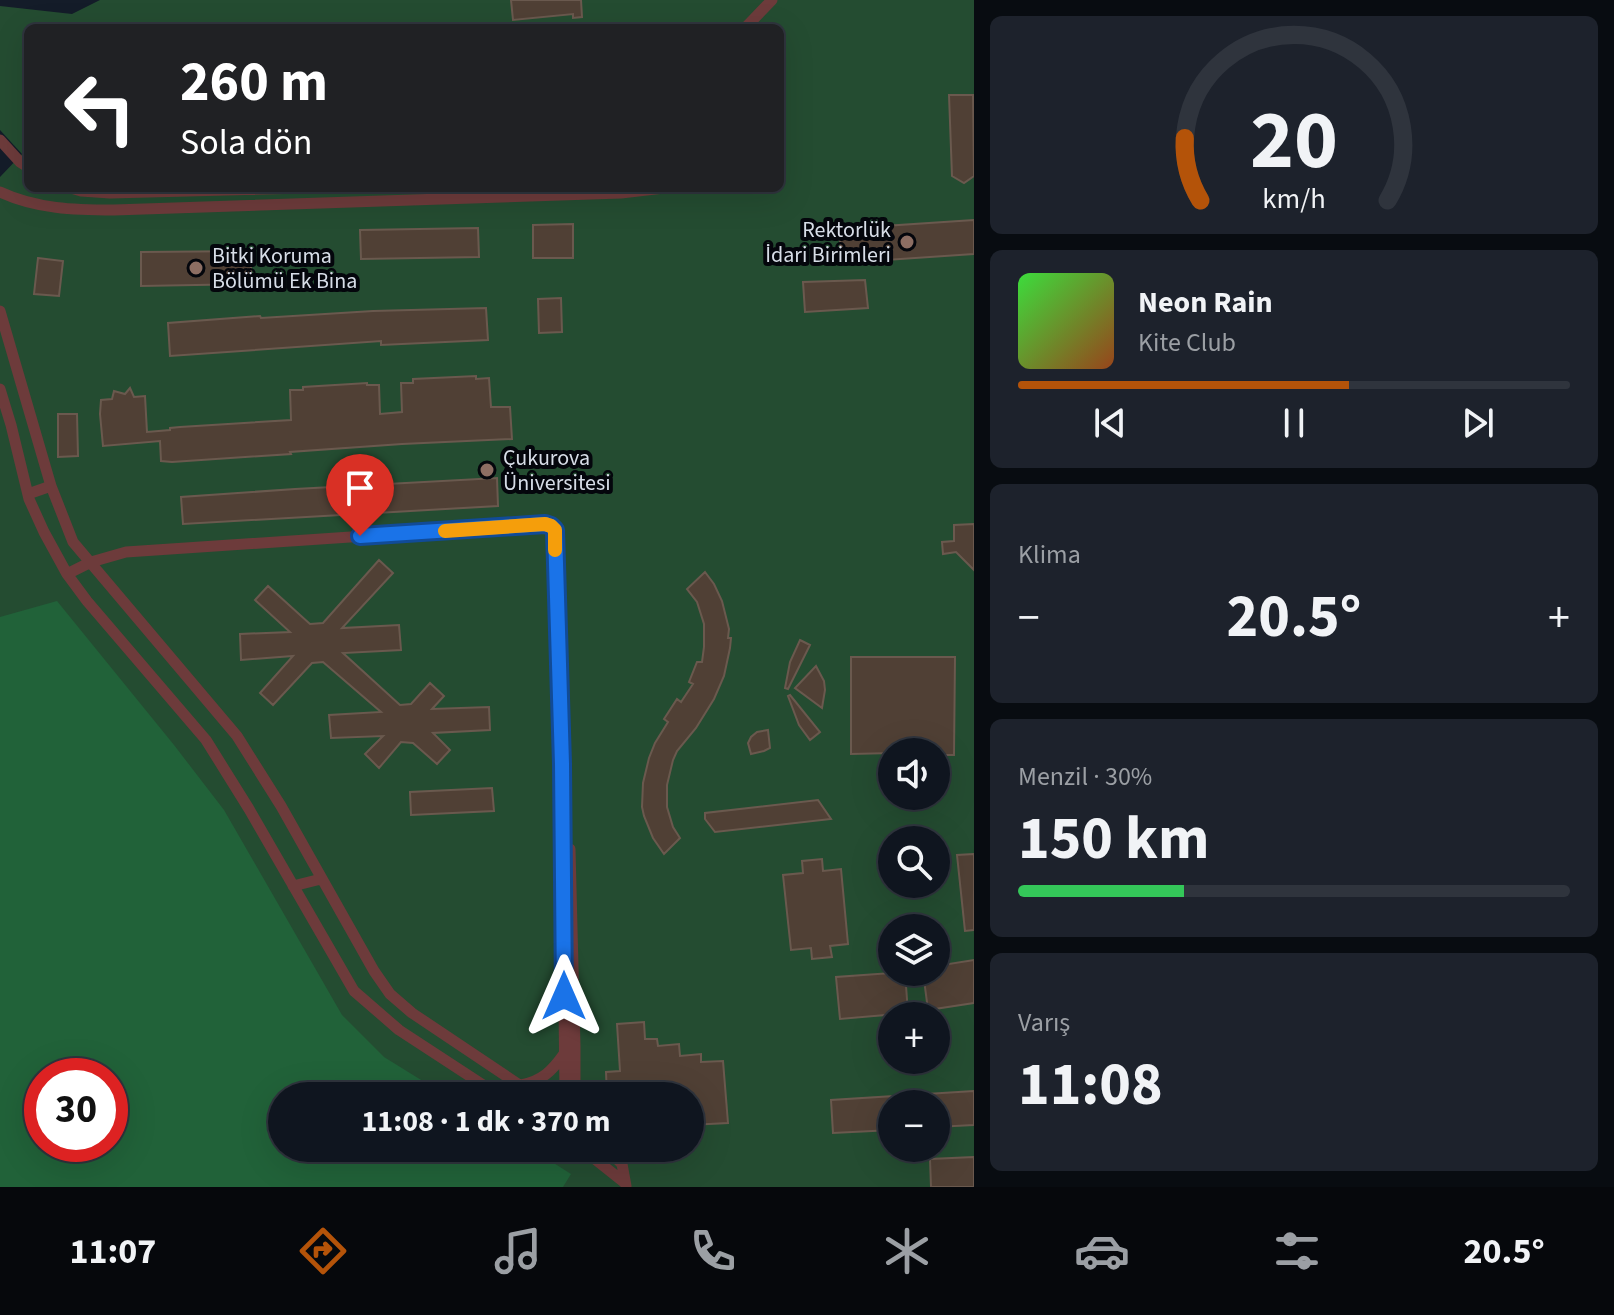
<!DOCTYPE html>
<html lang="tr">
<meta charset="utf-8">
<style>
body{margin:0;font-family:"Source Sans 3",sans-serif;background:#1d222c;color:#f1f3f6;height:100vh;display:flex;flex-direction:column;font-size:30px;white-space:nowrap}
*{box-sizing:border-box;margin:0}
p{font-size:26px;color:#9b9fa4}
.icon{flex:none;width:44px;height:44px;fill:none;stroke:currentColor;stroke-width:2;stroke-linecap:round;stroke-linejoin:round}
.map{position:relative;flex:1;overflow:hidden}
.panel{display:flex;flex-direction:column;gap:16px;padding:16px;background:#080c11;width:640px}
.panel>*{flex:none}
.guide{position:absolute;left:24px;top:24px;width:760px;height:168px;border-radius:12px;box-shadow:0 8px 32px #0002,0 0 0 2px #2f343d;background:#202124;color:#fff;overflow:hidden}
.tools{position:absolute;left:878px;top:738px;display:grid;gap:16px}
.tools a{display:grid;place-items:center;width:72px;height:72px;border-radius:50%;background:#0f151f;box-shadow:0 8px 32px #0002,0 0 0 2px #2f343d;font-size:40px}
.speed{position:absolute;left:24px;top:1058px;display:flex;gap:16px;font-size:40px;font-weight:700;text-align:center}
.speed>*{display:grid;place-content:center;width:104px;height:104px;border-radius:50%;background:#0f151f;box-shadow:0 8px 32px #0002,0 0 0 2px #2f343d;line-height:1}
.speed .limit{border:12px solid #d22;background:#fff;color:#111}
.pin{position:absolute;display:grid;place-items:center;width:68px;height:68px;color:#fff;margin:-82px -34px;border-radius:50% 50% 50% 0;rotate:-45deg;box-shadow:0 0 8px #0007}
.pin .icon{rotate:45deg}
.me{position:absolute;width:88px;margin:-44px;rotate:0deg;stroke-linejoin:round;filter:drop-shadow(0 0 6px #0008)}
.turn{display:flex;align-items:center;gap:28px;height:168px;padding:0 24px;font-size:36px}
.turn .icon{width:104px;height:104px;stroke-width:2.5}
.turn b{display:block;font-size:56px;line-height:68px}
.big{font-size:60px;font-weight:700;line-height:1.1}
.panel .widget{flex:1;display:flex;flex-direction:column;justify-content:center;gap:12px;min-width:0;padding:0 28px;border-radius:12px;background:#1d222c}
.panel .dial{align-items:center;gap:0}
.dial svg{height:208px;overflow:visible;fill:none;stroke:#2f343d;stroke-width:7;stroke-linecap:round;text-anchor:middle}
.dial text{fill:#f1f3f6;stroke:none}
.song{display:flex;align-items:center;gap:24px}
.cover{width:96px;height:96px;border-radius:12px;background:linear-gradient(135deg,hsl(120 70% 55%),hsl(20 70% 35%))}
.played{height:8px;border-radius:4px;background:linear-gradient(90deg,#b45309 60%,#2f343d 60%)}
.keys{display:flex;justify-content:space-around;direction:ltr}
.heat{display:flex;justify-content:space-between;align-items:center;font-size:44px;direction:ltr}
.charge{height:12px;border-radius:6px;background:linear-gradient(90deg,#34c759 30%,#2f343d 0)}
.trip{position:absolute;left:268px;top:1082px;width:436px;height:80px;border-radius:40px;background:#0f151f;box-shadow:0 8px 32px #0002,0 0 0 2px #2f343d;font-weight:700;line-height:80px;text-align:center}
.tab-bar{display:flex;height:128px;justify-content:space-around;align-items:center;background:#06080c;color:#9b9fa4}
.tab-bar .icon{width:56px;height:56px}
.tab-bar .active{color:#b45309}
.tab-bar b{font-size:36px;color:#f1f3f6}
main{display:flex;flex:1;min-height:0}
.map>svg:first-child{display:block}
.green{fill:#244c31;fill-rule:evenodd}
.forest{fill:#216239;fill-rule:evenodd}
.building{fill:#504035;stroke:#6a594e;stroke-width:2}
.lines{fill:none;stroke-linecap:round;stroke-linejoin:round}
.minor{stroke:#6d3b3b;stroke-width:11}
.route-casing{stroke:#114b97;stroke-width:20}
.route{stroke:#1a73e8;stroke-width:14}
.slow{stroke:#f59e0b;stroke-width:14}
.education-dot{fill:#8d6e63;stroke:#04060c;stroke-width:3}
.labels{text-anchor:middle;stroke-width:8;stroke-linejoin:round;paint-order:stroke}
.poi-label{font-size:22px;fill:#d7dde7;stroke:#04060c;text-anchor:start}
</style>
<main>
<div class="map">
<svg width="974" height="1187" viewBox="0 0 974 1187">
<rect width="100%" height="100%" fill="#141c29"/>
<path class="green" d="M100,0H974V1187H0V177L22,154L0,130V6L72,14ZM28,28H780V188H28ZM892,752H936V796H892ZM892,840H936V884H892ZM892,928H936V972H892ZM892,1016H936V1060H892ZM42,1076H110V1144H42ZM282,1096H690V1148H282ZM892,1104H936V1148H892Z"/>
<path class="forest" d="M57,601L174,745L224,810L342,1015L384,1057L447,1096H282V1148H530L571,1174L563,1187H0V617ZM42,1076H110V1144H42Z"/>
<path class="building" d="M511,0H581L582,17L573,18V14L513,20Z
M949,95H973L974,176L964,183L952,176Z
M974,220V254L842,263L839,229Z
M573,224V258H533V225Z
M478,228L479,257L361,259L360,230Z
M251,251V284L141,286V252Z
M38,258L63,261L59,296L34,294Z
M865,280L868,308L805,312L803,282Z
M561,298L562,332L539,333L538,299Z
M486,308L488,340L381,345V341L170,356L168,323L260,316L261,318L373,311Z
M476,376V379L489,378L491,407H510L512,439L402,444L290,452L291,454L172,462L161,461L160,441L103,446L100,414L101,400L112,399L114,391L125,394L130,388L134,397L145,396L147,432L170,430V428L180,427L291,420L290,390H303V387L367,383V385H379L380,414L402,412L401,383H413V379Z
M58,414H77L78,456L58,457Z
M497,478L498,506L183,524L181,497L295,489Z
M974,524V570L956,552L943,554L942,542L954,541V525Z
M379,560L393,573L342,628L399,625L401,650L343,653L400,705L411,704L430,683L444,696L432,709L489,707L490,730L433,733L450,750L437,764L413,743L401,742L379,768L365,754L383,736L331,738L329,715L381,712L323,662L312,663L273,705L260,693L293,656L241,660L240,634L290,632L255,600L268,586L310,624L323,623Z
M705,572L714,584L722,601L729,629L728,638H731L730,648L724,676L714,699L696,728L677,751L673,760L667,785V807L673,827L680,838L664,854L653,838L644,816L642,807L643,783L649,758L655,743L668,722L664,719L677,699L681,702L693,684L689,682L697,662H702L704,647V624L697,602L687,589Z
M800,640L810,645L788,689L785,688L790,662Z
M851,657H955L954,755H936V752L851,754Z
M816,666L824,681L825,690L822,708L795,688Z
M790,695L820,732L810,740L799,725L788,696Z
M768,730L770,748L764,751L751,754L748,743L751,737L757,732Z
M492,788L494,811L411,815L410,792Z
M818,800L831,819L715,832L705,819V813Z
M974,854V930L965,931L957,855Z
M822,859L823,871L841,869L848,944L830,946L832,957L812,959L811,948L791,950L783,875L803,873L802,861Z
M974,960V1003L928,1010L923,972H936V966Z
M905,972L908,1013L840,1019L836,977Z
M644,1022L645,1039H657L658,1046L679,1044L680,1056L701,1054V1062L723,1061L728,1123L690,1125V1096H607L606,1072L620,1071L617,1024Z
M974,1091V1125L936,1127V1104H892V1130L833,1133L831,1100Z
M974,1157V1187H931L930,1159Z"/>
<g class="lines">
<path class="minor" d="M745,28L772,0
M0,140L20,162L28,167
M71,188L81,191L110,193L306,188
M0,192C36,209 75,210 114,210L621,193L664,188
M0,311L51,486L73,542L237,736L281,806L374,971L390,994L412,1013L536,1096
M0,389L11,425L29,499L44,532L67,574L87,601L206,740L249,809L354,991L399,1030L500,1096
M28,494L51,486
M67,574L91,562L126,552L545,524L551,526L555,530L561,735L565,1096
M570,849L575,1046V1096
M293,886L321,879
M521,1085C542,1081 552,1071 564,1054
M581,1148L625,1183
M606,1148L622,1164L626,1186"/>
</g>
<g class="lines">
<g class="route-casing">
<path id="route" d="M360,536L545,524L551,526L555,530L562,764L564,996"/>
</g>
<use href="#route" class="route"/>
<path class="slow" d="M445,531L545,524L551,526L555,530V550"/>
</g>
<g class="education-dot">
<circle cx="907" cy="242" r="8"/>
<circle cx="196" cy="268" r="8"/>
<circle cx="487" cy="470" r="8"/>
</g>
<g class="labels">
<g class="poi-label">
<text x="891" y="237" text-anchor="end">Rektorlük<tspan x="891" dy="25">İdari Birimleri</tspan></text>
<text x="212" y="263">Bitki Koruma<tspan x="212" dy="25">Bölümü Ek Bina</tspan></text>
<text x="503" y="465">Çukurova<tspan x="503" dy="25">Üniversitesi</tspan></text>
</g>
</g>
</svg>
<div class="tools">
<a><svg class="icon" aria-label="sound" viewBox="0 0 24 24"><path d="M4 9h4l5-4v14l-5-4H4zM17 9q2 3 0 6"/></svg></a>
<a><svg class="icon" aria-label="search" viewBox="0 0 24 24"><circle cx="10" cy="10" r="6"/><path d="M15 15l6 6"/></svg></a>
<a><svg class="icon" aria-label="layers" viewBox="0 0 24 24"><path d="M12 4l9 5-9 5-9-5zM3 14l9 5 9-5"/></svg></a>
<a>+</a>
<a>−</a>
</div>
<div class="speed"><div class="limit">30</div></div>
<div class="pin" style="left:360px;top:536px;background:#d93025"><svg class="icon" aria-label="arrive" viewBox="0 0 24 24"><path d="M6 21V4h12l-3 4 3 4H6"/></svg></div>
<svg class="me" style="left:564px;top:996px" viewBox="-20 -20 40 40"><path d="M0-17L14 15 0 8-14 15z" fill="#1a73e8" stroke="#fff" stroke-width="4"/></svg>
<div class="trip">11:08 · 1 dk · 370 m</div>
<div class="guide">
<div class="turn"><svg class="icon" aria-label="left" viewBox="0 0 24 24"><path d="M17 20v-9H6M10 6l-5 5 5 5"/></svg><div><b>260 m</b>Sola dön</div></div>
</div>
</div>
<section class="panel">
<div class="widget dial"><svg viewBox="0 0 100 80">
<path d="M14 69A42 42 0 1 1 86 69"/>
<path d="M14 69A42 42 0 0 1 8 45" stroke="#b45309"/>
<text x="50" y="56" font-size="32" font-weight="700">20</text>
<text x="50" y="72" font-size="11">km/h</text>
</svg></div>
<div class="widget">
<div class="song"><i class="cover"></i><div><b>Neon Rain</b><p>Kite Club</p></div></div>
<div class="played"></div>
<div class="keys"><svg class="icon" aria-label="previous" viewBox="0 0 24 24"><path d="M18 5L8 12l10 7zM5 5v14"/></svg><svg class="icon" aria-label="pause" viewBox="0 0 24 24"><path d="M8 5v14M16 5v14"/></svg><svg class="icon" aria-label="next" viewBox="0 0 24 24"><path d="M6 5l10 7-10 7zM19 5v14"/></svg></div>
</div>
<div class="widget"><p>Klima</p>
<div class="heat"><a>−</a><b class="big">20.5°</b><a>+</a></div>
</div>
<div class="widget"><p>Menzil · 30%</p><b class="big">150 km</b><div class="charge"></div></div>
<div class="widget"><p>Varış</p><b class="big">11:08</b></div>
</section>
</main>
<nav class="tab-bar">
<b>11:07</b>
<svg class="icon active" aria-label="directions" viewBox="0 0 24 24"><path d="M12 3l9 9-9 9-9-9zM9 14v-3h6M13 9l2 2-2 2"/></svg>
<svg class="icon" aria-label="music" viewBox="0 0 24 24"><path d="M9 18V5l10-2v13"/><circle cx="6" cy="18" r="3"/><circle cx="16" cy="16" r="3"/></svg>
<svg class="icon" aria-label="phone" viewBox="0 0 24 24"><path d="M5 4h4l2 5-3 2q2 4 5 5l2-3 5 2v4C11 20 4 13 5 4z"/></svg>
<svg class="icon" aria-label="climate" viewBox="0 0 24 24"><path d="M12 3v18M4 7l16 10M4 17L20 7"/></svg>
<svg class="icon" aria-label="car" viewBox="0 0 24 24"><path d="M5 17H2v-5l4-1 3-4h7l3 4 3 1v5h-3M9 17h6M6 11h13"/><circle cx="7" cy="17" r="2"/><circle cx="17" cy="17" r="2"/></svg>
<svg class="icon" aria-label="filters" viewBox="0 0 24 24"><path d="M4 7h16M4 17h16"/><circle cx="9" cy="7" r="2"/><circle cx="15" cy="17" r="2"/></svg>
<b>20.5°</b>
</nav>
